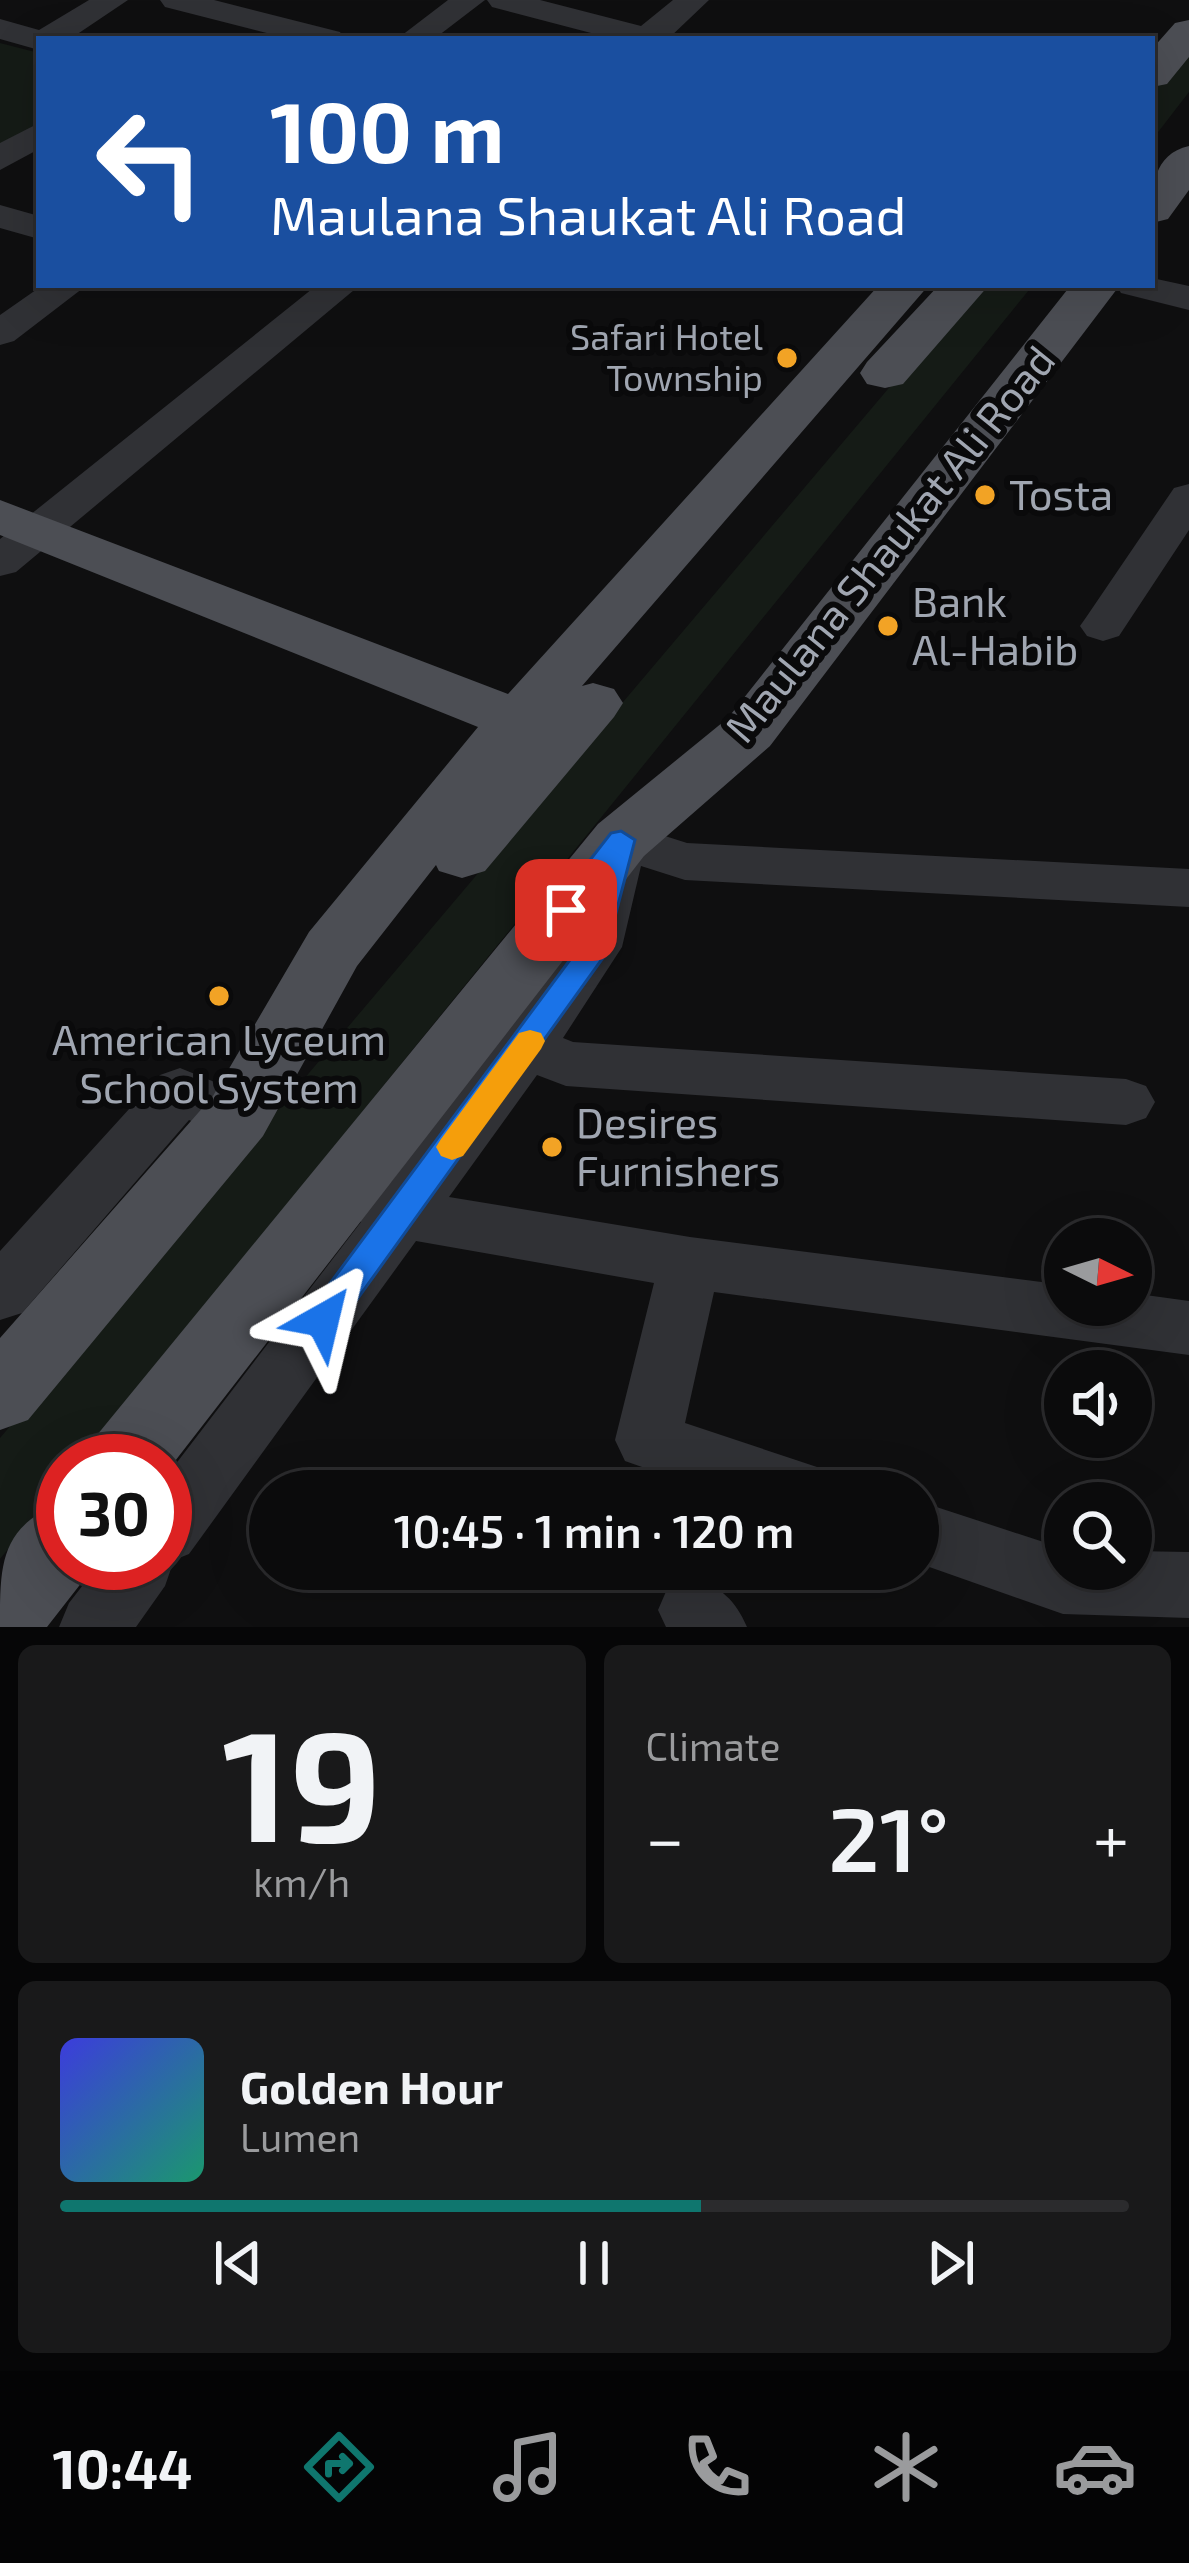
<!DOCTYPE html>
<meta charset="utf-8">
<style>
body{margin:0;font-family:"Exo 2",sans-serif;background:#19191a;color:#f1f3f6;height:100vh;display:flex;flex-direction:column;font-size:45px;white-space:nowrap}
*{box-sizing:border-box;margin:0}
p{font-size:39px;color:#9a9b9d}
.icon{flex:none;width:66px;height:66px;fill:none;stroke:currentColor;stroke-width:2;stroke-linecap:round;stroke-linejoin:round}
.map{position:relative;height:1627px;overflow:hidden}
.drawer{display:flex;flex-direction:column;gap:18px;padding:18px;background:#060607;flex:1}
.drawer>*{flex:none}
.top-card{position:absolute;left:36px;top:36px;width:1119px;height:252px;border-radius:0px;box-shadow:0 12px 48px #0002,0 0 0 3px #2b2b2d;background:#1a4fa0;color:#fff;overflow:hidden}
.needle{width:78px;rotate:95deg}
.buttons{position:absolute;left:1044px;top:1218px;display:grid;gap:24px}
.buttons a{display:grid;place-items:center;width:108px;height:108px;border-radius:50%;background:#0b0b0c;box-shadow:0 12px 48px #0002,0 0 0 3px #2b2b2d;font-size:60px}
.speed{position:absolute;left:36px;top:1434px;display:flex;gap:24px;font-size:60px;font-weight:700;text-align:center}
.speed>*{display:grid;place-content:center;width:156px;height:156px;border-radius:50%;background:#0b0b0c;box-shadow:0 12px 48px #0002,0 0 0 3px #2b2b2d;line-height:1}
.speed .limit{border:18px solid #d22;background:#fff;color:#111}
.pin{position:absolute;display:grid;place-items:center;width:102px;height:102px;color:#fff;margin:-51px;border-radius:24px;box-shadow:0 6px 18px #0006}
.me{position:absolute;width:132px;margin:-66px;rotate:37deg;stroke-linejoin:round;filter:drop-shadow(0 0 9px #0008)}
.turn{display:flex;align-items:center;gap:42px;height:252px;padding:0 36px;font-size:54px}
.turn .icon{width:156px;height:156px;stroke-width:2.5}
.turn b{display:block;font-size:84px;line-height:102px}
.big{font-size:90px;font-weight:600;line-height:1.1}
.drawer .widget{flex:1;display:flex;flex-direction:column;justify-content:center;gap:18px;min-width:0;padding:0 42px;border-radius:18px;background:#19191a}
.drawer .dial{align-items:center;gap:0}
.dial b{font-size:156px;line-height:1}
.song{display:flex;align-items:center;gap:36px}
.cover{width:144px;height:144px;border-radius:18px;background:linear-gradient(135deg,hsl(240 70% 55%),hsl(160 70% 35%))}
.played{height:12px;border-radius:6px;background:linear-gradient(90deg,#0f766e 60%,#2b2b2d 60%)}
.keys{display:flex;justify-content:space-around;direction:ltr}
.heat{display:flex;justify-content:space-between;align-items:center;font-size:66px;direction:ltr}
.drawer .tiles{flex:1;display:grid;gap:18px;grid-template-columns:1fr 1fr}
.widget:last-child{grid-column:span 2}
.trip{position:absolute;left:249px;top:1470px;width:690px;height:120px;border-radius:60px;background:#0b0b0c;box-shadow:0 12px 48px #0002,0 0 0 3px #2b2b2d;font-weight:600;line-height:120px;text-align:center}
.tabs{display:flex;height:192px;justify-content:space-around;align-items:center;background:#040405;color:#9a9b9d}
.tabs .icon{width:84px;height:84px}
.tabs .selected{color:#0f766e}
.tabs b{font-size:54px;color:#f1f3f6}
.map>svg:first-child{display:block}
.green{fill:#151b16}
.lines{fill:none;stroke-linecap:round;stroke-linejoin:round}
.minor{fill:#303135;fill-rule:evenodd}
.major{fill:#4c4e54;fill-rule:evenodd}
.route{fill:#1a73e8;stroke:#114b97;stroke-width:3}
.slow{fill:#f59e0b}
.poi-dot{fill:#f2a325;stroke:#0a0a0b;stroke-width:4.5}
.labels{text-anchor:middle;stroke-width:12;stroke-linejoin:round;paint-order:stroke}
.far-poi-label{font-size:36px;fill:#a0a6b1;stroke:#0a0a0b;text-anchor:end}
.poi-label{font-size:42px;fill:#a0a6b1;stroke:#0a0a0b;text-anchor:start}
.street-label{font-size:42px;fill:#a0a6b1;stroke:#0a0a0b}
</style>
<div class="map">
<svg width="1189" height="1627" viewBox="0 0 1189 1627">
<rect width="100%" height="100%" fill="#0f0f10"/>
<path class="green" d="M1189,33V92L1152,140V77Z
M0,43L39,53V122L0,148Z
M976,285H1033L79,1461H63V1481L0,1559V1438Z"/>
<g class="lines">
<path class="minor" d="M89,0H128L70,39H39V50L0,39V19L39,30Z
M160,0H214L340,32L344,39H290L165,7Z
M448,0H485L434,39H397Z
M487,0H540L641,26L673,0H709L668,39H614L492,7Z
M39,123V149L0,170V143Z
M0,205L39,216V239L0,228Z
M1152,278L1189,286V310L1121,293L1116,285H1152Z
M43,285H87L14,341L0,345V315Z
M317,285H360L16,572L0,576V539Z
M1189,484V530L1119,636L1103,641L1087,636L1080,626L1087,616L1174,488Z
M621,822L687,843L1189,869V907L685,880L641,866L622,947L563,1038L573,1042L1126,1079L1146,1086L1155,1102L1146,1118L1126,1125L566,1086L537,1075L449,1197L690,1237L1065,1285V1305H1131V1293L1189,1301V1355L714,1292L685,1423L823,1469L832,1491H710L625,1461L615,1440L654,1283L416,1241L189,1554L174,1560L165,1586L136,1627H59L69,1603L100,1563H165V1478L361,1222L347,1202L356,1185L377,1177L391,1182L569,943L595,840L603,827Z
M180,1068L259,1100L267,1116L259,1132L238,1139L189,1120L22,1313L0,1320V1251L160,1075Z
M918,1501L1065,1549V1569H1131V1551L1189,1552V1618L1063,1614L918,1563Z
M693,1577C721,1588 735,1599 747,1627H666L658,1610L668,1587Z"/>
<path class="major" d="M1189,20V57L1167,84L1152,87V49L1175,23Z
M1189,146V190L1168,219L1152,223C1152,190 1151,155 1189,146Z
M879,285H929L582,686L593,683L614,689L623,703L614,717L485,871L462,878L439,871L436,865L357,966L263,1136L28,1420L0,1430V1338L213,1096L309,932L478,727L0,535V500L508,694Z
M939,285H989L903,384L885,388L867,384L860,373L867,362Z
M1071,285H1120L770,746L644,856L165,1474V1461H85L97,1435L598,824L728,718Z
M63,1501V1563H95L93,1568L47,1627H0C0,1562 0,1528 63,1501Z"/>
</g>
<path class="route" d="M621,831L635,840L605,955L335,1330L323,1334L311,1330L307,1320L311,1309L581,945L593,894L576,917H555L551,910L611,833Z"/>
<path class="slow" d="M530,1030L541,1033L545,1041L541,1049L463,1156L452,1160L441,1156L436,1147L441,1139L519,1033Z"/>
<g class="poi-dot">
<circle cx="787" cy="358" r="12"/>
<circle cx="985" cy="495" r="12"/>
<circle cx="888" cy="626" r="12"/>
<circle cx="219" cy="996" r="12"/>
<circle cx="552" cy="1147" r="12"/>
</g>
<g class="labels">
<g class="far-poi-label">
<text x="763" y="350">Safari Hotel<tspan x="763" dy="41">Township</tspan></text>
</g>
<g class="poi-label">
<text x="1009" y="510">Tosta</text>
<text x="912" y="617">Bank<tspan x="912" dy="48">Al-Habib</tspan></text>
<text x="219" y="1055" text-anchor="middle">American Lyceum<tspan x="219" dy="48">School System</tspan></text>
<text x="576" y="1138">Desires<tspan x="576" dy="48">Furnishers</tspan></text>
</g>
<g class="street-label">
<text transform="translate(890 544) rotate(-51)" y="15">Maulana Shaukat Ali Road</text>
</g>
</g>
</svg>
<div class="buttons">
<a><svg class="needle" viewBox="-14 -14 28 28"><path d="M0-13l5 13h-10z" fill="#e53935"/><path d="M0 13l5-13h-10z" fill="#9a9b9d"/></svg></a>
<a><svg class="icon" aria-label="sound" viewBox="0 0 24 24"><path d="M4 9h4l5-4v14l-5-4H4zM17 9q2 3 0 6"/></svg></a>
<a><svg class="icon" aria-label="search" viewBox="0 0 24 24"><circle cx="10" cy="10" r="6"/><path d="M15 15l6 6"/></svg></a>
</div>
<div class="speed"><div class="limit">30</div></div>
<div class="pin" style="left:566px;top:910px;background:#d93025"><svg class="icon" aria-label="arrive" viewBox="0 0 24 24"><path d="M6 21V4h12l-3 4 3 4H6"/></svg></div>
<svg class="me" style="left:323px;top:1320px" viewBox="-20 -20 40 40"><path d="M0-17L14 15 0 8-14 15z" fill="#1a73e8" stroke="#fff" stroke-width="4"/></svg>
<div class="trip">10:45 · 1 min · 120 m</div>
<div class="top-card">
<div class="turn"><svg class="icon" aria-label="left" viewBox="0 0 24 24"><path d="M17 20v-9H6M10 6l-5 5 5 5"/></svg><div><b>100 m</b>Maulana Shaukat Ali Road</div></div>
</div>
</div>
<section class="drawer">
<div class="tiles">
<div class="widget dial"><b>19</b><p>km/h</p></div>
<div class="widget"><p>Climate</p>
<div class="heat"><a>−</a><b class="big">21°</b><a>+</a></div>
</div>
<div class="widget">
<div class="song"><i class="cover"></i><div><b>Golden Hour</b><p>Lumen</p></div></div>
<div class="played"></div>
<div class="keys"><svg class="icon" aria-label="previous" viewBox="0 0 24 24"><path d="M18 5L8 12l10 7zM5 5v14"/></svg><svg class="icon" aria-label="pause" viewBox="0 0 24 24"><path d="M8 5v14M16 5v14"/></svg><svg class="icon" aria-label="next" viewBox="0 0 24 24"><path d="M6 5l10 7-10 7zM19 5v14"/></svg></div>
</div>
</div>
</section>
<nav class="tabs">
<b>10:44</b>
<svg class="icon selected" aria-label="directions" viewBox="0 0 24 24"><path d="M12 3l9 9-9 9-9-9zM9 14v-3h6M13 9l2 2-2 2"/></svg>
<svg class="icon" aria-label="music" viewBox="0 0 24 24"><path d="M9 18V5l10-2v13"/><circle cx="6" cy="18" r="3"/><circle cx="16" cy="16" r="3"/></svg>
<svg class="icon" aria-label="phone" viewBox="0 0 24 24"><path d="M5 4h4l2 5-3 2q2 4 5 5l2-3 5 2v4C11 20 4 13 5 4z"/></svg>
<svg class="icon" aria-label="climate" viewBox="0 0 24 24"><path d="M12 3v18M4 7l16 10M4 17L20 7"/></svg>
<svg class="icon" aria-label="car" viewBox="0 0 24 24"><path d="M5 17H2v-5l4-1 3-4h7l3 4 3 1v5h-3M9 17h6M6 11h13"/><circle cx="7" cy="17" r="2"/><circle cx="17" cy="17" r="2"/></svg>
</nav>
